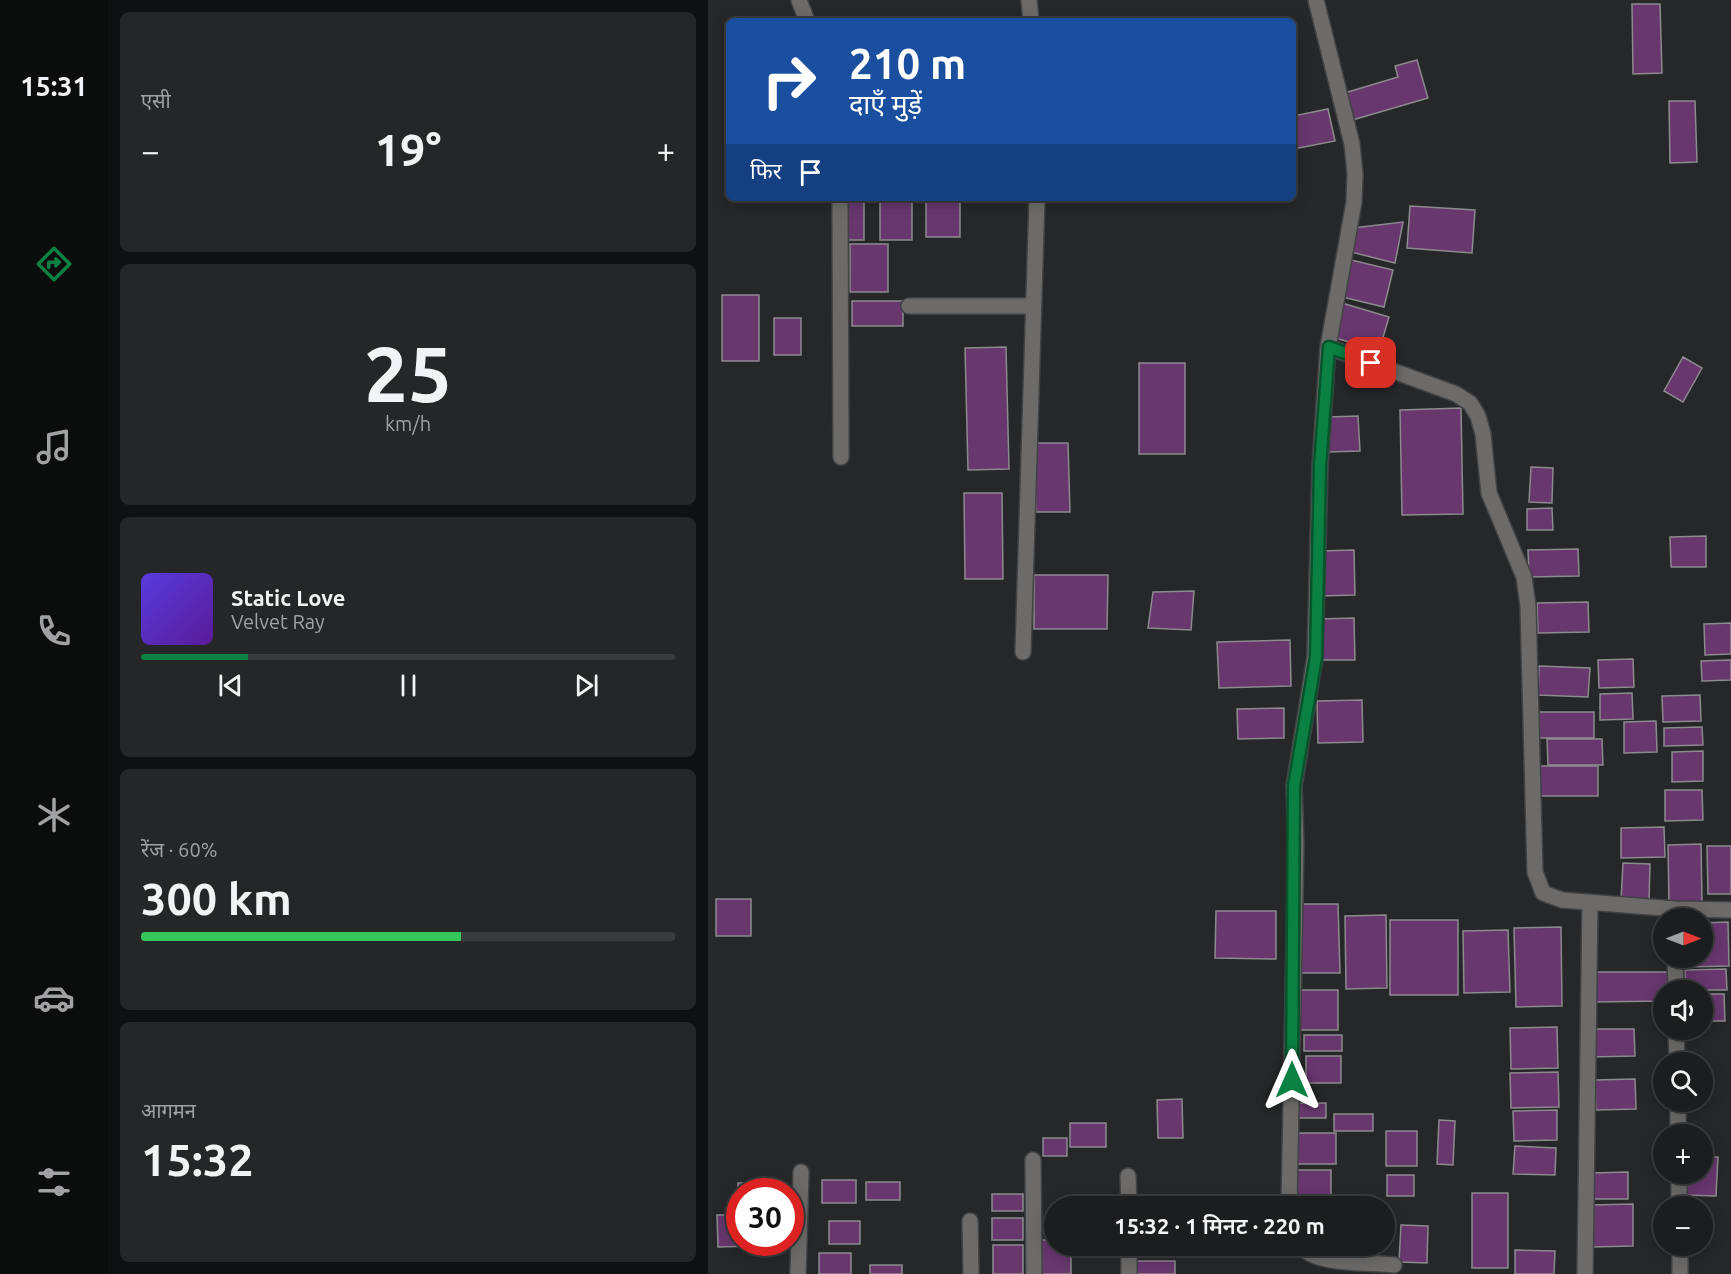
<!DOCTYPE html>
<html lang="hi">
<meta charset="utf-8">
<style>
body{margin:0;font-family:Ubuntu,"Noto Sans Devanagari",sans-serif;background:#252628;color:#f1f3f6;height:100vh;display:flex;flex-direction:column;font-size:22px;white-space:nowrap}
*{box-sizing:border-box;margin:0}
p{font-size:20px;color:#a0a2a4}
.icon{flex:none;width:33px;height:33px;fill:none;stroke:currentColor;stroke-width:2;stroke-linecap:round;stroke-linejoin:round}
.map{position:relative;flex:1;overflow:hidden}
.details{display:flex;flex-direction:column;gap:12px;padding:12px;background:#0f1011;width:600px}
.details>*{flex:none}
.hud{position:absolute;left:18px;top:18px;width:570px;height:183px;border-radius:9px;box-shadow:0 3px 15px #0003,0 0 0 2px #3a3b3d;background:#1a4fa0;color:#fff;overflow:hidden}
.needle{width:39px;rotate:90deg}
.buttons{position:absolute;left:945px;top:908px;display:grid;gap:12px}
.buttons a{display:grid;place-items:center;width:60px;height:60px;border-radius:50%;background:#1c1d1f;box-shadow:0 3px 15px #0003,0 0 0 2px #3a3b3d;font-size:30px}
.speed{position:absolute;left:18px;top:1178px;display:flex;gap:12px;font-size:30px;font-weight:700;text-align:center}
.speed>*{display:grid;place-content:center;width:78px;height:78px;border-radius:50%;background:#1c1d1f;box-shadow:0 3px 15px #0003,0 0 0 2px #3a3b3d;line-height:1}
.speed .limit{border:9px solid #d22;background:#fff;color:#111}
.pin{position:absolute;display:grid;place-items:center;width:51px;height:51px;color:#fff;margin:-26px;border-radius:12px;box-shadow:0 3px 9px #0006}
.me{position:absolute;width:66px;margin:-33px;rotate:0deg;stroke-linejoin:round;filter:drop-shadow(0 0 4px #0008)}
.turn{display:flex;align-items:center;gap:21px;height:126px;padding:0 24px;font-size:27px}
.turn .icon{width:78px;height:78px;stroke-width:2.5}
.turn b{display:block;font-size:42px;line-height:51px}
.then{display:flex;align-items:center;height:57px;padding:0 24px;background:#0003;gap:12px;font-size:22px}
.big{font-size:45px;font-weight:600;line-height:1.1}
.details .tile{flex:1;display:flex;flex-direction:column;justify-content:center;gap:9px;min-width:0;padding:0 21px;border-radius:9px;background:#252628}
.details .dial{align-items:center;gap:0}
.dial b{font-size:78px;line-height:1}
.song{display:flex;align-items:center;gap:18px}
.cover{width:72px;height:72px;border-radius:9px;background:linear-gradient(135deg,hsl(250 70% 55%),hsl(270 70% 35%))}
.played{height:6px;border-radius:3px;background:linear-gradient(90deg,#0b8043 20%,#3a3b3d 20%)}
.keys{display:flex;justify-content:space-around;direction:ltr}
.heat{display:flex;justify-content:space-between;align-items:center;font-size:33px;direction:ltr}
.charge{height:9px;border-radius:4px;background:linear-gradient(90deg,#34c759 60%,#3a3b3d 0)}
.trip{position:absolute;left:336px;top:1196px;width:351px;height:60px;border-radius:30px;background:#1c1d1f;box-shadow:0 3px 15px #0003,0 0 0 2px #3a3b3d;font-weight:600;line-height:60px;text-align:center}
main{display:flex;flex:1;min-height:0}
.tabs{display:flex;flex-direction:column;width:108px;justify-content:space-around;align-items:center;background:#0b0c0c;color:#a0a2a4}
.tabs .icon{width:42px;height:42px}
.tabs .current{color:#0b8043}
.tabs b{font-size:27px;color:#f1f3f6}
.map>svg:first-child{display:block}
.building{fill:#67376e;stroke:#8c8a8d;stroke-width:1.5}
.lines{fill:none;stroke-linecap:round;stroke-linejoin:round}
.minor-casing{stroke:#414244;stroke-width:18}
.minor{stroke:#6c6b6a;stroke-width:15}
.route-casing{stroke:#07532c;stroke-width:15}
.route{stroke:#0b8043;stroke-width:10}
</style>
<main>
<nav class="tabs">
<b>15:31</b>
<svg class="icon current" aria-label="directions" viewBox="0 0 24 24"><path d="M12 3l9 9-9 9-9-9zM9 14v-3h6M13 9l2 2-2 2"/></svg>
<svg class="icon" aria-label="music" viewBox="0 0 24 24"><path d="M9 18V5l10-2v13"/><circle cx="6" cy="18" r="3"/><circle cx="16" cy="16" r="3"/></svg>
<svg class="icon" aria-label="phone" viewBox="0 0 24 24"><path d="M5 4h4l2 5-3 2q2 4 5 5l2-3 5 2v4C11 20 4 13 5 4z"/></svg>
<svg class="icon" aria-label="climate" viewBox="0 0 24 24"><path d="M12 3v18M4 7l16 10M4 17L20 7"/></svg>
<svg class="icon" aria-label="car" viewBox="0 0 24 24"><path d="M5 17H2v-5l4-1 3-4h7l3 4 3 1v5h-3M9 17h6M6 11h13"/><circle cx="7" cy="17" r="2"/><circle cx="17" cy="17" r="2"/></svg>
<svg class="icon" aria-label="filters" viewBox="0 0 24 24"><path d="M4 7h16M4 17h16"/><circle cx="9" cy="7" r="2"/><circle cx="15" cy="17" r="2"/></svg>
</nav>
<section class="details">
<div class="tile"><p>एसी</p>
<div class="heat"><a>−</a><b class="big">19°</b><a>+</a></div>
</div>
<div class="tile dial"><b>25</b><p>km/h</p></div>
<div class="tile">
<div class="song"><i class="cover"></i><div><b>Static Love</b><p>Velvet Ray</p></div></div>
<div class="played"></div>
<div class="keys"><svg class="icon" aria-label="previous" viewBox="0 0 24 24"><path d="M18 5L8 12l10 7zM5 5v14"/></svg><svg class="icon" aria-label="pause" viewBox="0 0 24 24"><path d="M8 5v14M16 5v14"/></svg><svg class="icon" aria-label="next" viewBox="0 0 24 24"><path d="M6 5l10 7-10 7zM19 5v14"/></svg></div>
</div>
<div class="tile"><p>रेंज · 60%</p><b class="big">300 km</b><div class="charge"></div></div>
<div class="tile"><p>आगमन</p><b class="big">15:32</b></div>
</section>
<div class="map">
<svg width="1023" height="1274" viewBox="0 0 1023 1274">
<rect width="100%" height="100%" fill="#252729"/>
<path class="building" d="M924,4H952L954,73L925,74Z
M709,60L720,98L641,121L633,94L690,77L687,66Z
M961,101H987L989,162L962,163Z
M620,109L627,141L585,149V116Z
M135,198H156V240H135Z
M218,198H252V237H218Z
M172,201H204V240H172Z
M702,206L767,210L764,253L699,248Z
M695,222L687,263L643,252L645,228Z
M142,244H180V292H142Z
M639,259L685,270L676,307L630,296Z
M14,295H51V361H14Z
M144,301H195V326H144Z
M634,303L681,317L671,351L624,337Z
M66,318H93V355H66Z
M298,347L301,469L260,470L257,348Z
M975,357L994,368L975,402L956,391Z
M431,363H477V454H431Z
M753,408L755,514L694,515L692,410Z
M650,416L652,451L620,452L619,417Z
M327,443H360L362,512H328Z
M823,467L845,468L844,503L821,502Z
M256,493H294L295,579H257Z
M844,508L845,530H819V509Z
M998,536V567H963L962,537Z
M870,549L871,576L821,577L820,550Z
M646,550L647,595L612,596L611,551Z
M326,575H400L399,629H326Z
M486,591L483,630L440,628L445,592Z
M880,602L881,632L830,633L829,603Z
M646,618L647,660H611L610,619Z
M1023,623V654L997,655L996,624Z
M582,640L583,686L511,688L509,642Z
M925,659L926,687L891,688L890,660Z
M1023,660V680L994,681L993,661Z
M831,666L882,668L880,697L830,695Z
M924,693L925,719L892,720V694Z
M992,695L993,721L955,722L954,696Z
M654,700L655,742L610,743L609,701Z
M576,708V738L530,739L529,709Z
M831,712H886V738H831Z
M948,721L949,752L916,753V722Z
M994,727L995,745L956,746V728Z
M839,739H894L895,765H840Z
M995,751V781L964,782V752Z
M831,766H890V796H831Z
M957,790H994L995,820L957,821Z
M956,827L957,857L913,858V828Z
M993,844L994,903L961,904L960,845Z
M999,846H1023V894H1000Z
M915,863L942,864L941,902L913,901Z
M8,899H43V936H8Z
M589,904H630L632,973H590Z
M508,911H568V959L507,958Z
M678,915L679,988L638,989L637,916Z
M682,920H750V995H682Z
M1020,922L1021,966L977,967V957H994V923Z
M853,927L854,1006L808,1007L806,928Z
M800,930L802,992L756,993L755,931Z
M1018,969L1019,990H977V970Z
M885,972H964V990H956V1001L885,1002Z
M592,990H630V1030H592Z
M994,994H1016L1017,1021H994Z
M849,1027L850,1068L803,1069L802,1028Z
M883,1029H926L927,1056L883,1057Z
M596,1035H634V1051H596Z
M598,1056H633V1083H598Z
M850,1072L851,1107L803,1108L802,1073Z
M927,1079L928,1109L888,1110L887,1080Z
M474,1099L475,1138H450L449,1100Z
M588,1103H618V1118H588Z
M849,1110V1140L806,1141L805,1111Z
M626,1114H665V1131H626Z
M731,1120L747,1121L745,1165L729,1164Z
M362,1123H398V1147H362Z
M678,1131H709V1166H678Z
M590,1133H628V1164H590Z
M335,1138H359V1156H335Z
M807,1146L848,1148L847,1175L805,1174Z
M994,1157H1010L1008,1196L976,1195L977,1173H994Z
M583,1170H623V1197H583Z
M920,1172V1199H885L884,1173Z
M679,1175H706V1196H679Z
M114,1180H148V1203H114Z
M158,1182H192V1200H158Z
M30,1183H66V1191H32L30,1204Z
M764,1193H800V1268H764Z
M284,1194H315V1211H284Z
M925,1204V1246L884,1247L883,1205Z
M82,1214H87V1245L10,1247L9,1215H32V1242H82Z
M284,1218H315V1240H284Z
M121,1221H152V1244H121Z
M693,1225L720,1226L719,1263L691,1262Z
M329,1240H346V1245H363V1274H329Z
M285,1245H315V1274H285Z
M365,1245H400V1248H365Z
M807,1250L847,1251L846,1274H807Z
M111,1253H143V1274H111Z
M429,1261H467V1274H429Z
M162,1265H194V1274H162Z"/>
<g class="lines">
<g class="minor-casing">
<path id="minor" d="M91,0L99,21
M321,0L323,21
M132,198L133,457
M201,306H324
M620,347L748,394L762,403L770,416L775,434L781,493L816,577L820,606L827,872L835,893L854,900L967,909L1023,910
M315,652L329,198
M967,957L968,990
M968,1029L969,1062
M970,1101V1134
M325,1160L326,1274
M971,1173V1206
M420,1176L421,1206
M581,1206L588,844L586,786L607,657L612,466L620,347L646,202L647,174L644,144L608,0
M262,1221L263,1274
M421,1245V1274
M592,1245C606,1266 661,1262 686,1265
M972,1245V1274
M90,1274L93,1172
M877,1274L882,902"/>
</g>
<use href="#minor" class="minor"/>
</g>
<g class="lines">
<g class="route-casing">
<path id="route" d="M584,1080L586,786L608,657L612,466L621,347L663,363"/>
</g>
<use href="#route" class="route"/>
</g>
</svg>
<div class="buttons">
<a><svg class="needle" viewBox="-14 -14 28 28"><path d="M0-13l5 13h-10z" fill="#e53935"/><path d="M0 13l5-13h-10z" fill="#a0a2a4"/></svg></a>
<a><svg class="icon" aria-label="sound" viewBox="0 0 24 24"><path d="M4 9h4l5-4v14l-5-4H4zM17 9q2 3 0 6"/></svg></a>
<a><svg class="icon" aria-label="search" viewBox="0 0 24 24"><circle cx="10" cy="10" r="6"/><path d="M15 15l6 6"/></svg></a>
<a>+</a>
<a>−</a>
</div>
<div class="speed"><div class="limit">30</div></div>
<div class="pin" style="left:663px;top:363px;background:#d93025"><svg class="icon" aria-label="arrive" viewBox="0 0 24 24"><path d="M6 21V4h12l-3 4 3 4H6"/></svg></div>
<svg class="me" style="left:584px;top:1080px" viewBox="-20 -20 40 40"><path d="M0-17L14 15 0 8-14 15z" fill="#0b8043" stroke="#fff" stroke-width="4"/></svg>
<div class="trip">15:32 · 1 मिनट · 220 m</div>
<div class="hud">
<div class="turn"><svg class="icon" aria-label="right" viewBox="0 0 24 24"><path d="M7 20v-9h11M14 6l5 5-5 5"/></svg><div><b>210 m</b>दाएँ मुड़ें</div></div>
<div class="then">फिर<svg class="icon" aria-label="arrive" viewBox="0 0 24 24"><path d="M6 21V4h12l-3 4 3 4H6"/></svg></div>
</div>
</div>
</main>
